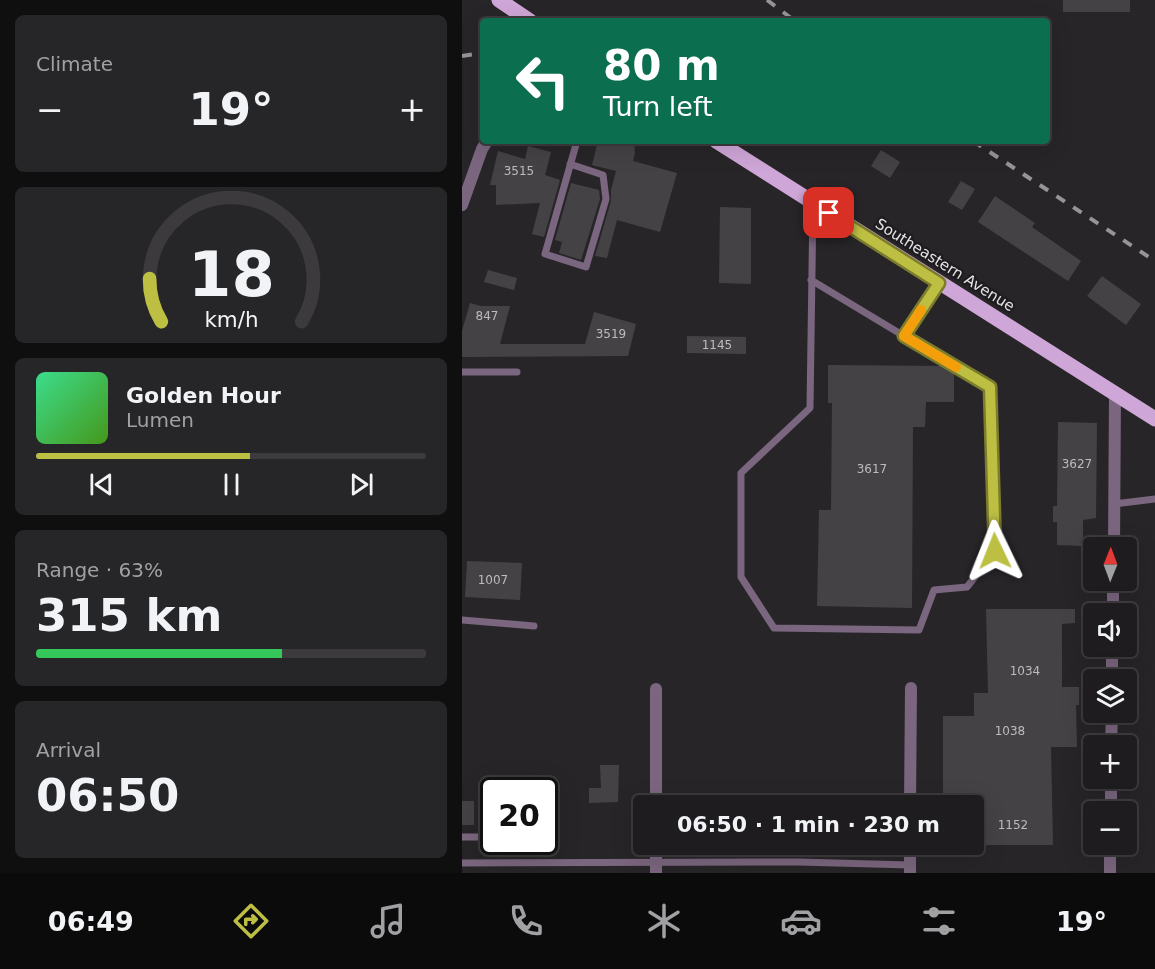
<!DOCTYPE html>
<meta charset="utf-8">
<style>
body{margin:0;font-family:"DejaVu Sans",sans-serif;background:#262527;color:#f1f3f6;height:100vh;display:flex;flex-direction:column;font-size:22px;white-space:nowrap}
*{box-sizing:border-box;margin:0}
p{font-size:20px;color:#a1a1a4}
.icon{flex:none;width:33px;height:33px;fill:none;stroke:currentColor;stroke-width:2;stroke-linecap:round;stroke-linejoin:round}
.map{position:relative;flex:1;overflow:hidden}
.side{display:flex;flex-direction:column;gap:15px;padding:15px;background:#100f10;width:462px}
.side>*{flex:none}
.guide{position:absolute;left:18px;top:18px;width:570px;height:126px;border-radius:6px;box-shadow:0 6px 24px #0002,0 0 0 2px #3c3a3c;background:#0b6e4f;color:#fff;overflow:hidden}
.needle{width:39px;rotate:1deg}
.controls{position:absolute;left:621px;top:537px;display:grid;gap:12px}
.controls a{display:grid;place-items:center;width:54px;height:54px;border-radius:6px;background:#1e1c1e;box-shadow:0 6px 24px #0002,0 0 0 2px #3c3a3c;font-size:30px}
.speed{position:absolute;left:18px;top:777px;display:flex;gap:12px;font-size:30px;font-weight:700;text-align:center}
.speed>*{display:grid;place-content:center;width:78px;height:78px;border-radius:50%;background:#1e1c1e;box-shadow:0 6px 24px #0002,0 0 0 2px #3c3a3c;line-height:1}
.speed .limit{border:3px solid #111;border-radius:9px;background:#fff;color:#111}
.pin{position:absolute;display:grid;place-items:center;width:51px;height:51px;color:#fff;margin:-26px;border-radius:12px;box-shadow:0 3px 9px #0006}
.me{position:absolute;width:66px;margin:-33px;rotate:358deg;stroke-linejoin:round;filter:drop-shadow(0 0 4px #0008)}
.turn{display:flex;align-items:center;gap:21px;height:126px;padding:0 24px;font-size:27px}
.turn .icon{width:78px;height:78px;stroke-width:2.5}
.turn b{display:block;font-size:42px;line-height:51px}
.big{font-size:45px;font-weight:800;line-height:1.1}
.side .tile{flex:1;display:flex;flex-direction:column;justify-content:center;gap:9px;min-width:0;padding:0 21px;border-radius:9px;background:#262527}
.side .dial{align-items:center;gap:0}
.dial svg{height:156px;overflow:visible;fill:none;stroke:#3c3a3c;stroke-width:7;stroke-linecap:round;text-anchor:middle}
.dial text{fill:#f1f3f6;stroke:none}
.song{display:flex;align-items:center;gap:18px}
.cover{width:72px;height:72px;border-radius:9px;background:linear-gradient(135deg,hsl(150 70% 55%),hsl(100 70% 35%))}
.played{height:6px;border-radius:3px;background:linear-gradient(90deg,#bdbf43 55%,#3c3a3c 55%)}
.keys{display:flex;justify-content:space-around;direction:ltr}
.heat{display:flex;justify-content:space-between;align-items:center;font-size:33px;direction:ltr}
.charge{height:9px;border-radius:4px;background:linear-gradient(90deg,#34c759 63%,#3c3a3c 0)}
.trip{position:absolute;left:171px;top:795px;width:351px;height:60px;border-radius:6px;background:#1e1c1e;box-shadow:0 6px 24px #0002,0 0 0 2px #3c3a3c;font-weight:800;line-height:60px;text-align:center}
.tab-bar{display:flex;height:96px;justify-content:space-around;align-items:center;background:#0c0b0c;color:#a1a1a4}
.tab-bar .icon{width:42px;height:42px}
.tab-bar .current{color:#bdbf43}
.tab-bar b{font-size:27px;color:#f1f3f6}
main{display:flex;flex:1;min-height:0}
.map>svg:first-child{display:block}
.building{fill:#454246}
.lines{fill:none;stroke-linecap:round;stroke-linejoin:round}
.service{stroke:#7a667e;stroke-width:7}
.minor{stroke:#7a667e;stroke-width:12}
.primary{stroke:#cea6d7;stroke-width:15}
.rail{stroke:#979497;stroke-width:4;stroke-dasharray:10 10;stroke-linecap:butt}
.route-casing{stroke:#7b7c2c;stroke-width:15}
.route{stroke:#bdbf43;stroke-width:10}
.slow{stroke:#f59e0b;stroke-width:10}
.labels{text-anchor:middle;stroke-width:4.5;stroke-linejoin:round;paint-order:stroke}
.number-label{font-size:12px;fill:#bdbbbd}
.street-label{font-size:15px;fill:#e5e3e5;stroke:#1e1c1f}
</style>
<main>
<section class="side">
<div class="tile"><p>Climate</p>
<div class="heat"><a>−</a><b class="big">19°</b><a>+</a></div>
</div>
<div class="tile dial"><svg viewBox="0 0 100 80">
<path d="M14 69A42 42 0 1 1 86 69"/>
<path d="M14 69A42 42 0 0 1 8 47" stroke="#bdbf43"/>
<text x="50" y="56" font-size="32" font-weight="700">18</text>
<text x="50" y="72" font-size="11">km/h</text>
</svg></div>
<div class="tile">
<div class="song"><i class="cover"></i><div><b>Golden Hour</b><p>Lumen</p></div></div>
<div class="played"></div>
<div class="keys"><svg class="icon" aria-label="previous" viewBox="0 0 24 24"><path d="M18 5L8 12l10 7zM5 5v14"/></svg><svg class="icon" aria-label="pause" viewBox="0 0 24 24"><path d="M8 5v14M16 5v14"/></svg><svg class="icon" aria-label="next" viewBox="0 0 24 24"><path d="M6 5l10 7-10 7zM19 5v14"/></svg></div>
</div>
<div class="tile"><p>Range · 63%</p><b class="big">315 km</b><div class="charge"></div></div>
<div class="tile"><p>Arrival</p><b class="big">06:50</b></div>
</section>
<div class="map">
<svg width="693" height="873" viewBox="0 0 693 873">
<rect width="100%" height="100%" fill="#282528"/>
<path class="building" d="M601,0H668V12H601Z
M136,141H164L172,144L173,153L171,161L215,173L198,232L155,220L145,258L133,256L149,201V190L154,171L130,165Z
M66,146L89,152L83,175L98,180L82,237L70,234L78,203L34,205V185H28L36,151L63,159Z
M419,150L438,162L428,178L409,166Z
M499,181L513,189L500,210L486,202Z
M109,183L137,190L138,199L119,260L97,253L100,242L93,240Z
M533,196L573,223L570,227L619,261L606,281L516,222Z
M258,207L289,208V284L257,283Z
M26,270L55,278L52,290L22,282Z
M640,276L679,304L664,325L625,296Z
M8,303L19,306H48L38,344H123L132,312L174,324L166,356L0,357V331Z
M225,336L284,337V354L225,353Z
M366,365L482,366L492,372V402H464L463,427H451L450,608L355,606L357,510H369L370,403H366Z
M596,422L635,423L634,518L621,520V546L595,545V522H591V506H595Z
M5,561L60,563L58,600L3,597Z
M524,609H613V623L600,624V687H617V705H614L615,747H589L591,845H512V806H481V716H512V693H526Z
M138,765H157L156,802L127,803V788H139Z
M0,801H12V825H0Z
M257,844H310V856L257,855Z"/>
<g class="lines">
<path class="service" d="M108,164L141,175L144,199L124,267L83,254L115,141
M351,202L348,408L279,473V577L312,628L457,630L472,590L505,587L533,551L528,387L442,336L477,283
M349,280L442,336
M0,372H55
M652,504L693,499
M0,620L72,626
M0,837H32
M0,863L337,862L448,865"/>
<path class="minor" d="M0,205L20,149L25,141
M652,548L653,394
M651,614V580
M650,680V646
M194,689V806
M649,746L650,712
M448,806L449,688
M649,812V778
M194,844V873
M448,873V844
M648,873V844"/>
<path class="primary" d="M37,0L68,21
M254,141L693,419"/>
<path class="rail" d="M305,0L333,21
M0,56L21,53
M511,141L693,261"/>
</g>
<g class="lines">
<g class="route-casing">
<path id="route" d="M367,213L477,283L442,336L528,387L533,551"/>
</g>
<use href="#route" class="route"/>
<path class="slow" d="M459,310L442,336L494,367"/>
</g>
<g class="labels">
<g class="number-label">
<text x="57" y="175">3515</text>
<text x="25" y="320">847</text>
<text x="149" y="338">3519</text>
<text x="255" y="349">1145</text>
<text x="615" y="468">3627</text>
<text x="410" y="473">3617</text>
<text x="31" y="584">1007</text>
<text x="563" y="675">1034</text>
<text x="548" y="735">1038</text>
<text x="551" y="829">1152</text>
</g>
<g class="street-label">
<text transform="translate(483 265) rotate(32)" y="5">Southeastern Avenue</text>
</g>
</g>
</svg>
<div class="controls">
<a><svg class="needle" viewBox="-14 -14 28 28"><path d="M0-13l5 13h-10z" fill="#e53935"/><path d="M0 13l5-13h-10z" fill="#a1a1a4"/></svg></a>
<a><svg class="icon" aria-label="sound" viewBox="0 0 24 24"><path d="M4 9h4l5-4v14l-5-4H4zM17 9q2 3 0 6"/></svg></a>
<a><svg class="icon" aria-label="layers" viewBox="0 0 24 24"><path d="M12 4l9 5-9 5-9-5zM3 14l9 5 9-5"/></svg></a>
<a>+</a>
<a>−</a>
</div>
<div class="speed"><div class="limit">20</div></div>
<div class="pin" style="left:367px;top:213px;background:#d93025"><svg class="icon" aria-label="arrive" viewBox="0 0 24 24"><path d="M6 21V4h12l-3 4 3 4H6"/></svg></div>
<svg class="me" style="left:533px;top:551px" viewBox="-20 -20 40 40"><path d="M0-17L14 15 0 8-14 15z" fill="#bdbf43" stroke="#fff" stroke-width="4"/></svg>
<div class="trip">06:50 · 1 min · 230 m</div>
<div class="guide">
<div class="turn"><svg class="icon" aria-label="left" viewBox="0 0 24 24"><path d="M17 20v-9H6M10 6l-5 5 5 5"/></svg><div><b>80 m</b>Turn left</div></div>
</div>
</div>
</main>
<nav class="tab-bar">
<b>06:49</b>
<svg class="icon current" aria-label="directions" viewBox="0 0 24 24"><path d="M12 3l9 9-9 9-9-9zM9 14v-3h6M13 9l2 2-2 2"/></svg>
<svg class="icon" aria-label="music" viewBox="0 0 24 24"><path d="M9 18V5l10-2v13"/><circle cx="6" cy="18" r="3"/><circle cx="16" cy="16" r="3"/></svg>
<svg class="icon" aria-label="phone" viewBox="0 0 24 24"><path d="M5 4h4l2 5-3 2q2 4 5 5l2-3 5 2v4C11 20 4 13 5 4z"/></svg>
<svg class="icon" aria-label="climate" viewBox="0 0 24 24"><path d="M12 3v18M4 7l16 10M4 17L20 7"/></svg>
<svg class="icon" aria-label="car" viewBox="0 0 24 24"><path d="M5 17H2v-5l4-1 3-4h7l3 4 3 1v5h-3M9 17h6M6 11h13"/><circle cx="7" cy="17" r="2"/><circle cx="17" cy="17" r="2"/></svg>
<svg class="icon" aria-label="filters" viewBox="0 0 24 24"><path d="M4 7h16M4 17h16"/><circle cx="9" cy="7" r="2"/><circle cx="15" cy="17" r="2"/></svg>
<b>19°</b>
</nav>
